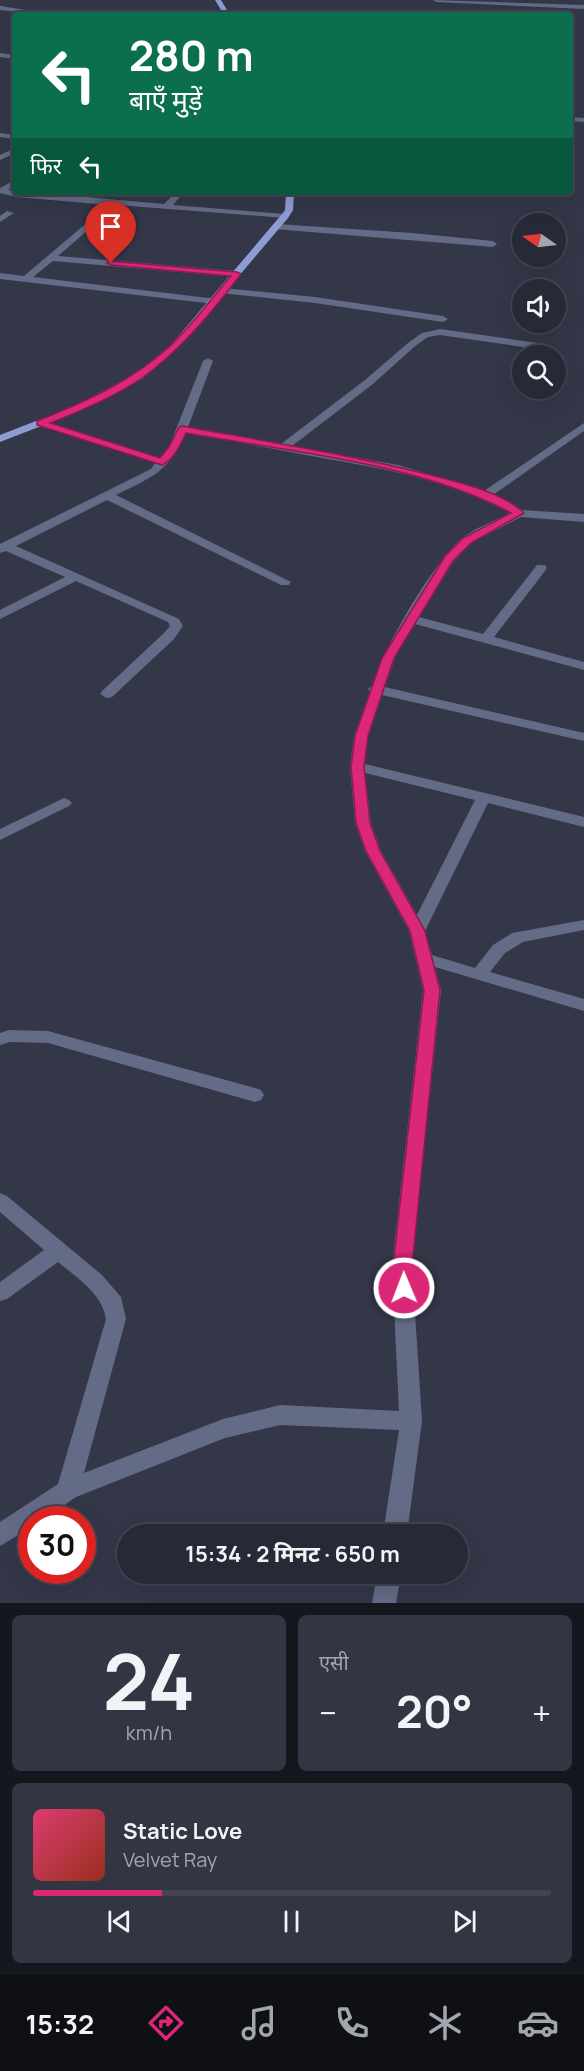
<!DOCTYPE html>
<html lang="hi">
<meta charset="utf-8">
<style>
body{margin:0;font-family:Manrope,"Noto Sans Devanagari",sans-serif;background:#323542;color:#f1f3f6;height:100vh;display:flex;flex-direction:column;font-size:22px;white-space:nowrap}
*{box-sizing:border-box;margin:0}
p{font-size:20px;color:#a4a6ad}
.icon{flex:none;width:33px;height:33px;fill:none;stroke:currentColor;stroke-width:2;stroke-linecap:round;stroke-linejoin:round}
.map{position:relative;height:1603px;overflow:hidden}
.drawer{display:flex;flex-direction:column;gap:12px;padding:12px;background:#15171e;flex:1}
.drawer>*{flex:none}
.top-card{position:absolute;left:12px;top:12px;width:561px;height:183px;border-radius:6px;box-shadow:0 6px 24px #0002,0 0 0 2px #424551;background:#0b6e4f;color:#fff;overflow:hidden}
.needle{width:39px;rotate:284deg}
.tools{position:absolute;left:512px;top:213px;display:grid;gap:12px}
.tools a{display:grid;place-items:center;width:54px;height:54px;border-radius:50%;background:#262936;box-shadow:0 6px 24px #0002,0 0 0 2px #424551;font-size:30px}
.speed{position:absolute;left:18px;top:1506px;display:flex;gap:12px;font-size:30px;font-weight:700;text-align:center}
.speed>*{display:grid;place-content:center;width:78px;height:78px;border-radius:50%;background:#262936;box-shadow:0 6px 24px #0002,0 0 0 2px #424551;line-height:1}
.speed .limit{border:9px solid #d22;background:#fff;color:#111}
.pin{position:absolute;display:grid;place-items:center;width:51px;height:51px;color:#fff;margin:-62px -26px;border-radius:50% 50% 50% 0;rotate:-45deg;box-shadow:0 0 6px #0007}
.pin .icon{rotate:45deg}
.me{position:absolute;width:66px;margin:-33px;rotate:359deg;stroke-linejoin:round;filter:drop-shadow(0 0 4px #0008)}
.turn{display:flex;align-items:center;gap:21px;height:126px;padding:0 18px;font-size:27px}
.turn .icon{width:78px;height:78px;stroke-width:2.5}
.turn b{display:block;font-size:42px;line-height:51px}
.then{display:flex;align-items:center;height:57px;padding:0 18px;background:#0003;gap:12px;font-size:22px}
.big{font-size:45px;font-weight:700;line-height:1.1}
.drawer .tile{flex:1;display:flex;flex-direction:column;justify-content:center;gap:9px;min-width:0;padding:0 21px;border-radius:9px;background:#323542}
.drawer .dial{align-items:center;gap:0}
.dial b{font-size:78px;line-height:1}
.song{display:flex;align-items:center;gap:18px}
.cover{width:72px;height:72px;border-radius:9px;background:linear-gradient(135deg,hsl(340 70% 55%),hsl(10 70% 35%))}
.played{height:6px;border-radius:3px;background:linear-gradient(90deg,#db2777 25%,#424551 25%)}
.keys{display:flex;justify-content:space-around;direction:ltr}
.heat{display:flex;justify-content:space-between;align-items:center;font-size:33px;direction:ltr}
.drawer .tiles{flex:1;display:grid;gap:12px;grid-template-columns:1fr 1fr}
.tile:last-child{grid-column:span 2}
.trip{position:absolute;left:117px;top:1524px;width:351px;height:60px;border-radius:30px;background:#262936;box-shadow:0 6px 24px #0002,0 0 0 2px #424551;font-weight:700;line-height:60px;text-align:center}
.menu{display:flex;height:96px;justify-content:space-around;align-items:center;background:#0f1016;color:#a4a6ad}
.menu .icon{width:42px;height:42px}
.menu .active{color:#db2777}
.menu b{font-size:27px;color:#f1f3f6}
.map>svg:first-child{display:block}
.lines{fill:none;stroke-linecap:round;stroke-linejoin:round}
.minor{fill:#646b86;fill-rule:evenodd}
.major{fill:#8e9cd2;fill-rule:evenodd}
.route{fill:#db2777;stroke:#8e194d;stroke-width:1.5}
</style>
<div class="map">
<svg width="584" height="1603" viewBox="0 0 584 1603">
<rect width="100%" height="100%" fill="#333748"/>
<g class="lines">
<path class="minor" d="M433,0L584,5V9L436,2Z
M0,6L46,13L49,15L0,10Z
M0,53L15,55V59L0,57Z
M570,117L584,118V122L570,121Z
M0,133L15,135V139L0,137Z
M15,148V153L0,160V155Z
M15,180V185L8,190L164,204L176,192H184L173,205L285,214L289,216L285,218L117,205L58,256L237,271L241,274L237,277L53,261L33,277L217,299L219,301L214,304L0,279V273L24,276L108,205L17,197L0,193V188Z
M7,211L14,213L0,222V216Z
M277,224L412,233L493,241L497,244L493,247L274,229L273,227Z
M223,288L315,297L443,316L448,319L443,322L315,303L220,293V289Z
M440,329L544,344L549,347L544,350L440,335L428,337L414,347L373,384L292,446L398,465L484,491L584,423V431L493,495L522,510L584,514V522L521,517L471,543L454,561L419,617L483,634L537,565H545L547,568L545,571L494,637L584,662V670L415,624L395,658L385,687L584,733V741L382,695L368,736L365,764L584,817V827L488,803L425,931L432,955L475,968L493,945L512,933L584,920V930L523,942L505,953L490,972L584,999V1011L435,967L441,990L412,1266L422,1421L407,1534H383L399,1430L280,1425L225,1438L76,1497L43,1520H32V1527L0,1546V1522L58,1484L106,1319C102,1293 77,1278 58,1262L7,1299L0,1301V1282L44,1250L0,1212V1193L7,1196L102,1275L121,1297L126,1319L84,1473L223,1419L280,1405L399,1411L392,1266L423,990L409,931L365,851L355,823L350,767L354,736L370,691L368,689L372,686C386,644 429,569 461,539C474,528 495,521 510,513C451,481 387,469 322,458C276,449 231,441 186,433C169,472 152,477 116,495L291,582L289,585H281L107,500L16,546L179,619L183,626L174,639L112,697L107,698L100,694L102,691L164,633L170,626L168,622L76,581L0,619V610L65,577L6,551L0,553V544L151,469L155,463L36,423L37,421H45L160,458L169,447L203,361L208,358L213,361L188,427L281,444L365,380L408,343L422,333ZM365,773L475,800L417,915L381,851L371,823Z
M64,798L69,800L72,803L69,806L0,840V829Z
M9,1030L48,1031L255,1088L261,1090L264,1095L261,1100L255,1102L48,1043L10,1042L0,1045V1033Z
M377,1574H401L396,1603H372Z"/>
<path class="major" d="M215,0H221L230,15H224Z
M286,192H294L293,210L288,218L177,349L142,379L80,411L0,442V435L72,407L134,375L171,345L282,214L285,210Z"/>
</g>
<path class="route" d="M108,261L237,272L241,274C213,311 180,351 142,378C114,397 81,411 50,423L160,458L169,447L179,427L182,426C264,441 346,454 427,474C455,481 503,492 524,513L471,543L453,561L394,658L368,736L364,767L370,823L380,851L425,931L440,990L412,1266L413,1288L410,1293L404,1295L397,1293L394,1288L393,1266L424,990L410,931L366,851L356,823L351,767L355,736L382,658L445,556L463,538L511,513C418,463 290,452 186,433C180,445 174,460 162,465L37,425V421C85,402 132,381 170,346C192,325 211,299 231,276L111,265L107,263Z"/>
</svg>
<div class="tools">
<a><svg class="needle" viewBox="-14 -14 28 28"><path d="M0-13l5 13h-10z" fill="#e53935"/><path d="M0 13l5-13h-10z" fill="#a4a6ad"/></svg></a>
<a><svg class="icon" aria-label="sound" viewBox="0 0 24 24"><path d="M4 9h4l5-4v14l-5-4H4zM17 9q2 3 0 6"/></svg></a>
<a><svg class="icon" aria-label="search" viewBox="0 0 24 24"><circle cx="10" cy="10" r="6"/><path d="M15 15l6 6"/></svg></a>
</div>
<div class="speed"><div class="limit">30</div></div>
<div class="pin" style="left:111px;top:263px;background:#d93025"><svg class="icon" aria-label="arrive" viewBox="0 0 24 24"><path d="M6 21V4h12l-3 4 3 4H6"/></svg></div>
<svg class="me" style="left:404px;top:1288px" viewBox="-20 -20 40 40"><circle r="17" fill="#db2777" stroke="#fff" stroke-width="3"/><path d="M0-11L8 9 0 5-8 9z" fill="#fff"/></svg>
<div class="trip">15:34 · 2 मिनट · 650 m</div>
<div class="top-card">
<div class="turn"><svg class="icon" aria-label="left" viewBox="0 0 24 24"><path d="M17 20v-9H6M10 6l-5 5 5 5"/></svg><div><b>280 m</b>बाएँ मुड़ें</div></div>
<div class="then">फिर<svg class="icon" aria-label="left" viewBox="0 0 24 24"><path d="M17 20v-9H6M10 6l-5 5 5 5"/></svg></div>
</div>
</div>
<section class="drawer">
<div class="tiles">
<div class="tile dial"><b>24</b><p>km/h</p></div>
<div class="tile"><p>एसी</p>
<div class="heat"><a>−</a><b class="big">20°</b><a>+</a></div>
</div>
<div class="tile">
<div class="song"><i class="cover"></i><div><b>Static Love</b><p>Velvet Ray</p></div></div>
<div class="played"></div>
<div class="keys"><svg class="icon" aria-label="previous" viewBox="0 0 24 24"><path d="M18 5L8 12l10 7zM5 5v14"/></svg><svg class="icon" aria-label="pause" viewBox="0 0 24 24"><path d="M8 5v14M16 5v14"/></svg><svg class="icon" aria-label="next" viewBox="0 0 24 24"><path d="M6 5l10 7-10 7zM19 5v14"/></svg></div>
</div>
</div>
</section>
<nav class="menu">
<b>15:32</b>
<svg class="icon active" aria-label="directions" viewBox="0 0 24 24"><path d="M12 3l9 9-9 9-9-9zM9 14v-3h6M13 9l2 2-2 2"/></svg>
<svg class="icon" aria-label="music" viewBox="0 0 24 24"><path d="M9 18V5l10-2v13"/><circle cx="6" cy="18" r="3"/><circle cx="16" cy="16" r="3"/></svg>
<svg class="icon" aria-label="phone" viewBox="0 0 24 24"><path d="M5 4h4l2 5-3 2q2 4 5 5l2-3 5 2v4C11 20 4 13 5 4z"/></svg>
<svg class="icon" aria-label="climate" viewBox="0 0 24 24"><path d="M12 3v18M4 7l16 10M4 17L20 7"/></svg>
<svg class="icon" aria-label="car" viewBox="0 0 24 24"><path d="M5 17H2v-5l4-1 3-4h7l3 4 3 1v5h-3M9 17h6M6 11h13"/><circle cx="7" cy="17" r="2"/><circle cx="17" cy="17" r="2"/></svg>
</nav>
